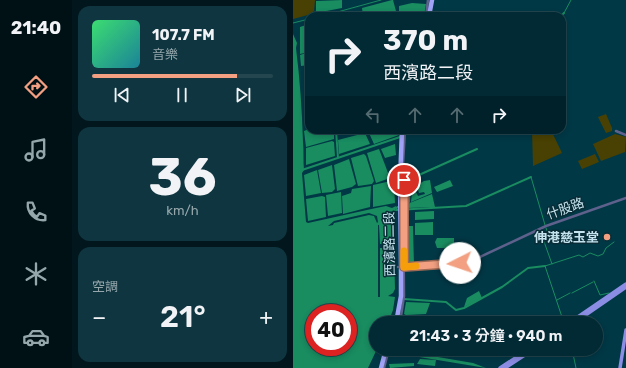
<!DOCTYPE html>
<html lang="zh-TW">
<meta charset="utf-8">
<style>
body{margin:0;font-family:Rubik,"Noto Sans TC",sans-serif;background:#0f3640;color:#f1f3f6;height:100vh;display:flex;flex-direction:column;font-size:15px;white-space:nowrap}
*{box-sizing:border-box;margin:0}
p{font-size:13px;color:#96a7ac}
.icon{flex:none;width:22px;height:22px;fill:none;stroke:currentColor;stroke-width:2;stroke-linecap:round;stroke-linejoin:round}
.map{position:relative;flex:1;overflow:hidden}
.details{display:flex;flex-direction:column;gap:6px;padding:6px;background:#01171d;width:221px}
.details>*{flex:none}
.guide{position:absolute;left:12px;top:12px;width:261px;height:122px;border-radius:12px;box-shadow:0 2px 6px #0003,0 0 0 1px #23464f;background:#012a34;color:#f1f3f6;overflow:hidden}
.speed{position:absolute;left:12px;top:304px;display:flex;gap:8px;font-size:20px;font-weight:700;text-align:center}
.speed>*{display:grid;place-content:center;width:52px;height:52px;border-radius:50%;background:#012a34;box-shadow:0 2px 6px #0003,0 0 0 1px #23464f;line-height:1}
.speed .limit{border:6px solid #d22;background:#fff;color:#111}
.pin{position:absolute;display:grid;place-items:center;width:34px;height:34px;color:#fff;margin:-17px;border:2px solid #fff;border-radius:50%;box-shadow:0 1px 4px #0007}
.me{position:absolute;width:44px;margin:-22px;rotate:266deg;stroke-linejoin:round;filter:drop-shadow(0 0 3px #0008)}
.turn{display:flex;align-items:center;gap:14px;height:84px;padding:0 12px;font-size:18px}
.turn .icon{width:52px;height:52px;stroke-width:2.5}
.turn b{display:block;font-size:28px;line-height:34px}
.lanes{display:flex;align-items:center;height:38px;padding:0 12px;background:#0003;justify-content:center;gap:20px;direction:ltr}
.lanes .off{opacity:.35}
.big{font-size:30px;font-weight:600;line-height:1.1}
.details .tile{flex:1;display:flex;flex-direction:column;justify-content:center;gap:6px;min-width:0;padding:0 14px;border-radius:12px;background:#0f3640}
.details .dial{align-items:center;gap:0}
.dial b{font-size:52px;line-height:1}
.song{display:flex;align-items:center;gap:12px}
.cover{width:48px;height:48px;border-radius:6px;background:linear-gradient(135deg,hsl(140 70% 55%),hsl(190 70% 35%))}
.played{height:4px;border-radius:2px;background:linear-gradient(90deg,#f2a081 80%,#23464f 80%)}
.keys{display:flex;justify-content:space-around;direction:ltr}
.heat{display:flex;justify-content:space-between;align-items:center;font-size:22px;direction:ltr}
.trip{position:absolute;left:76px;top:316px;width:234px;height:40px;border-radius:20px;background:#012a34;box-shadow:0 2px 6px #0003,0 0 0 1px #23464f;font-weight:600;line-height:40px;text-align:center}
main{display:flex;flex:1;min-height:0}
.tabs{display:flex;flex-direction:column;width:72px;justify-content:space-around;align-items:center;background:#001115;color:#96a7ac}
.tabs .icon{width:28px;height:28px}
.tabs .selected{color:#f2a081}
.tabs b{font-size:18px;color:#f1f3f6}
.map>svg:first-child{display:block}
.green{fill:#494103}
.water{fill:#198c60;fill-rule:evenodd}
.pier{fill:#013846}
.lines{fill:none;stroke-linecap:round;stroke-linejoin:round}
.stream{stroke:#198c60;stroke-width:1}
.canal{stroke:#198c60;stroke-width:2}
.minor{stroke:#5e618b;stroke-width:2.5}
.major{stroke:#8b8de4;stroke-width:3.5}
.highway{stroke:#9fa2f6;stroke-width:4.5}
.highway-bridge{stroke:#9fa2f6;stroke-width:4.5}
.route-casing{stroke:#9d6854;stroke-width:10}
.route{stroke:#f2a081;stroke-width:7}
.slow{stroke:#f59e0b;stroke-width:7}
.poi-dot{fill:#f2a081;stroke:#092c36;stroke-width:1.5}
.labels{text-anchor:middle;stroke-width:3;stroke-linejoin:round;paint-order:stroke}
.street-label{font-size:13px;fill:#c4e3ee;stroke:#092c36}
.poi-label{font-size:13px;font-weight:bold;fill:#c4e3ee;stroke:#092c36;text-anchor:end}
</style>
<main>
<nav class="tabs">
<b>21:40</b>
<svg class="icon selected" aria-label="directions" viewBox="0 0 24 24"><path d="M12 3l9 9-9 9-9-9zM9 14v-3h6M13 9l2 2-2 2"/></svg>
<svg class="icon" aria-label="music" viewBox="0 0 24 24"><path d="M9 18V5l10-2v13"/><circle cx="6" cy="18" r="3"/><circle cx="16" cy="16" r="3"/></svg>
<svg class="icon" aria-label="phone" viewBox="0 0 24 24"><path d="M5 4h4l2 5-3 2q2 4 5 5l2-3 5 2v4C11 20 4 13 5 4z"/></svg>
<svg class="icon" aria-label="climate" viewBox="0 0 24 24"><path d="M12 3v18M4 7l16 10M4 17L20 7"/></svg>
<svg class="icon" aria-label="car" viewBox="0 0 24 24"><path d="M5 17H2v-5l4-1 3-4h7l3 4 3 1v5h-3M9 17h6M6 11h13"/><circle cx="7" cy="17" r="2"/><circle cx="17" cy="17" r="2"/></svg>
</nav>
<section class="details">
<div class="tile">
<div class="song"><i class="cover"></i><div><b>107.7 FM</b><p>音樂</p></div></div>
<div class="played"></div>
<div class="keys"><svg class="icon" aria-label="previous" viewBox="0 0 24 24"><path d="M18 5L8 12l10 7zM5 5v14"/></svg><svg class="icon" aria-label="pause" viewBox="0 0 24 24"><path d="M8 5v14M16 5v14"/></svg><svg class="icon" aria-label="next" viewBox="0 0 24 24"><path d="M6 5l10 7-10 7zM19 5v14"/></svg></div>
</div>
<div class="tile dial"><b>36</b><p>km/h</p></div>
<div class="tile"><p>空調</p>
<div class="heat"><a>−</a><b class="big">21°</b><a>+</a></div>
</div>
</section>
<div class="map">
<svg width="333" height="368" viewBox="0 0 333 368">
<rect width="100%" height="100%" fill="#013846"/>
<path class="green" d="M0,0H22L21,11L15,15L0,19Z
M313,114L319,128V131L313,133L305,117Z
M239,130H258L269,153L240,166Z
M322,134L333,137L332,152L308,161L300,144Z
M302,154L306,162L289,169L285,161Z"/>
<path class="water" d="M49,0V8L23,13V1Z
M99,0H100L103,11L70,16L69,8Z
M119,3L133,4L131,16H106V6Z
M16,24V52L7,54V27Z
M0,34L4,43L3,48C7,80 9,110 10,142C11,151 10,161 11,170L9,173L13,222L15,223L83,208L93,206L99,208L103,206L102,211L93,212L90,214L101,219V244H87L86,225H85V297H87V248H101L102,289L100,293L95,296L102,297L100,310L95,323H83L84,349L75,368H0ZM21,313H55V347H21Z
M16,52V65L8,66L7,55Z
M16,129L41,130V139L13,147L11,131Z
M84,130H106V135L81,144L76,133Z
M72,133L77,144L46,154L45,140Z
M39,141L41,142L42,156L13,165V148Z
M102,144L103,155L92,158L88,149Z
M86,149L97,178L83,183L74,153Z
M71,154L73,156L81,181L79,184L65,186L58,158Z
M56,159L63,184L59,187L44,191L41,165Z
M39,165L42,189L39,192L29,193L25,170Z
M24,170L28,193L13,196L11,175Z
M137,180L139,193L118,202L119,193L123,192L125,196L132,194L131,192L126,193L125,190L119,192V188L131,181Z
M157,180L160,186L144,192L141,187Z
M98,181L101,184L102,203L80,207V185Z
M78,186L77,207L50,214L49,196L58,193L59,189Z
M48,192L49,213L35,216L33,195Z
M139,194L142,207L115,208L114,204Z
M29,196L32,197L33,217L15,221L13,199Z
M141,211V219L122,220V212Z
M140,222V235H122V223Z
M112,226H120L121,266H112Z
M144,238H161V248H144L142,242Z
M186,291L189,298L171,307L174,298Z
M113,302L137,303L133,314L113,315L111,314Z
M98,349L180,363L193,368L96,352Z
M127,359L143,360L142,366L124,364Z
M121,363V366L97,368L96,364Z"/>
<path class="pier" d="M76,213L84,216L85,222L84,223L81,216L76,215L41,223L40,225L35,226L41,221Z"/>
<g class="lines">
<path class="stream" d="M271,13L278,0
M30,16L88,0
M0,23L16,19
M238,177L252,225
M253,228L255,233L249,236L259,264
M301,281L307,295L316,293
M279,293L300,282
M264,300L277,293
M271,323L252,266L286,255L290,257L297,253L305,256L310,254L313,248L321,242
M279,349L283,368"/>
<path class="canal" d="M37,14V16
M268,16L271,13
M43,130L45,158
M111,135L118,130
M9,170L107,137
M103,208L116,202L117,179L184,149
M103,210L173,206L238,177
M111,299L153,302L163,310L171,308L209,287L235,268L252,266"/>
<path class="minor" d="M133,16L135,0
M323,131L333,135
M105,267L174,263L253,226L333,198
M107,323L111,296L110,164L112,130
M91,368L96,349"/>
<path class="major" d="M276,323L333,284
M281,323L333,287
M207,368L236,349
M212,368L241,349
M327,368L333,330"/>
<path class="highway" d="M136,16L139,0
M108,265L107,181L109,130
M103,323L108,296V269
M88,368L93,349"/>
<path class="highway-bridge" d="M109,265V269"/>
</g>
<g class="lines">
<g class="route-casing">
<path id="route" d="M111,180V267L167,263"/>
</g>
<use href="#route" class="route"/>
<path class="slow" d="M111,251V267L123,266"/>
</g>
<circle class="poi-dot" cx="314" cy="237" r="4"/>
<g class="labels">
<g class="street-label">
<text transform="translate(272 208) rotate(-20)" y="5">什股路</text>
<text transform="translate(96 244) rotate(-91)" y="5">西濱路二段</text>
</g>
<g class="poi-label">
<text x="306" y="242">伸港慈玉堂</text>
</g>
</g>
</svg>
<div class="speed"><div class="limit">40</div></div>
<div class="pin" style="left:111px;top:180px;background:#d93025"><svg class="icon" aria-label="arrive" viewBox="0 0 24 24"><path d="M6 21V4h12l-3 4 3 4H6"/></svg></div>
<svg class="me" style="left:167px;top:263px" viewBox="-20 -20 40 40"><circle r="19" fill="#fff"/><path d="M0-13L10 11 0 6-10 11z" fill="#f2a081"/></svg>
<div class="trip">21:43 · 3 分鐘 · 940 m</div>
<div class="guide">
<div class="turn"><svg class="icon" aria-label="right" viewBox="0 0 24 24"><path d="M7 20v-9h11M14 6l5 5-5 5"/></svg><div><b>370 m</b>西濱路二段</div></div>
<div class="lanes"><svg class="icon off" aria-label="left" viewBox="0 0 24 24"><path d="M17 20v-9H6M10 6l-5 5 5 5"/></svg><svg class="icon off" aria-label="ahead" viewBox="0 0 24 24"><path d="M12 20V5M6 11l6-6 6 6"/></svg><svg class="icon off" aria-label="ahead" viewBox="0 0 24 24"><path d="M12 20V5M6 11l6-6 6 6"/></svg><svg class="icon" aria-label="right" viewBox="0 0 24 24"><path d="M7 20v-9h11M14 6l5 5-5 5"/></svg></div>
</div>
</div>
</main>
